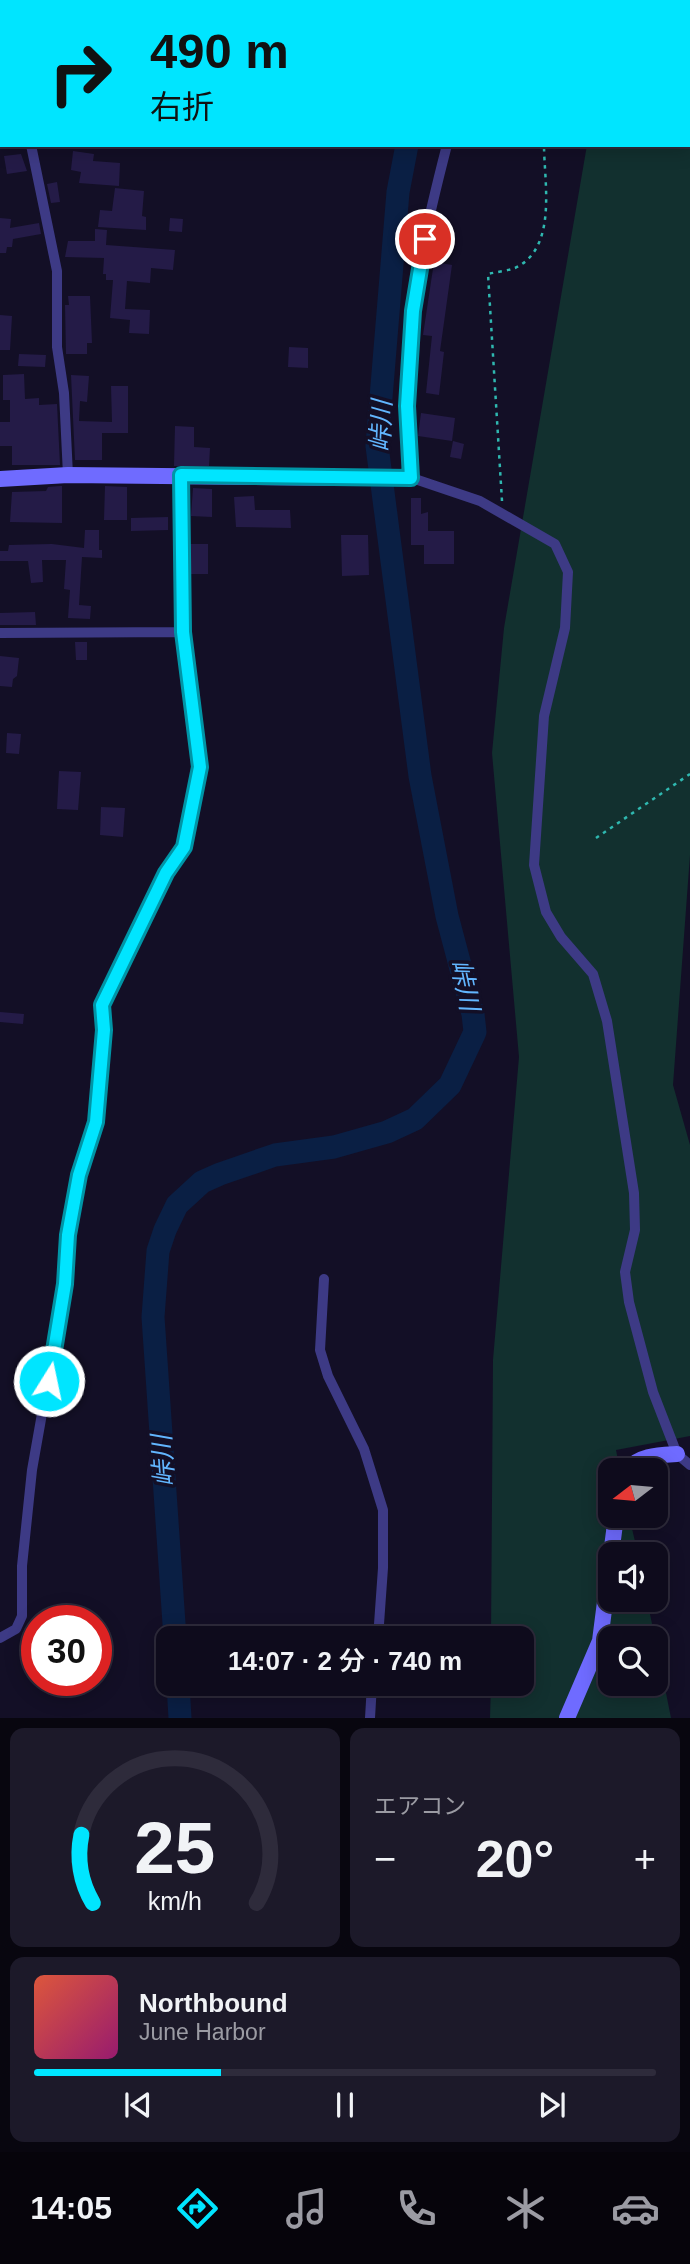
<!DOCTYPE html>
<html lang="ja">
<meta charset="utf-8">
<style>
body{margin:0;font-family:Arial,"Noto Sans JP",sans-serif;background:#1c1929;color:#f1f3f6;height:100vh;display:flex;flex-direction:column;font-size:26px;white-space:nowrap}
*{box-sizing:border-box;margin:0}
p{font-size:23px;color:#9b9ba3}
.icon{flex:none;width:38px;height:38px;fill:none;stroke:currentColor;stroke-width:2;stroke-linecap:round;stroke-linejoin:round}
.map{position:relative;height:1718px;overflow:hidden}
.details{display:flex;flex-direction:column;gap:10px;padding:10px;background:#08060f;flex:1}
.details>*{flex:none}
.hud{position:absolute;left:0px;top:0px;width:691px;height:147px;box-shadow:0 4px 18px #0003,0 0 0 2px #2e2b3b;background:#00e5ff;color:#111;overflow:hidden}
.needle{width:46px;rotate:254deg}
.tools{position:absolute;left:598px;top:1458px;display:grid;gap:14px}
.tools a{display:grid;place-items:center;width:70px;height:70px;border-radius:14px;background:#0e0b1c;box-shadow:0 4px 18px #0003,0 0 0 2px #2e2b3b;font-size:35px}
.speed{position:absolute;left:21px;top:1605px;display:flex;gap:14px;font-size:35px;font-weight:700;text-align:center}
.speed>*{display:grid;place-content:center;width:91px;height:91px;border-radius:50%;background:#0e0b1c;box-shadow:0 4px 18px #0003,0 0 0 2px #2e2b3b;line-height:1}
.speed .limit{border:10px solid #d22;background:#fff;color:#111}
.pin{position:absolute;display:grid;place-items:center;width:60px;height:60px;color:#fff;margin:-30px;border:4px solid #fff;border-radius:50%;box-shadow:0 2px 7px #0007}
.me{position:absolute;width:77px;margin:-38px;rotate:10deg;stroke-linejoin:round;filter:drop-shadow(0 0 5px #0008)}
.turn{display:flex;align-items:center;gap:24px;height:147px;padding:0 35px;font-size:32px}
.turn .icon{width:91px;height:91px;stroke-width:2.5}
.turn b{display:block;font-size:49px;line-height:60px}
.big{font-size:52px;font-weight:600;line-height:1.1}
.details .widget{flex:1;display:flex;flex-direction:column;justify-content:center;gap:10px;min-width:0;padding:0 24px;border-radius:14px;background:#1c1929}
.details .dial{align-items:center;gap:0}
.dial svg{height:182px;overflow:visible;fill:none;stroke:#2e2b3b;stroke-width:7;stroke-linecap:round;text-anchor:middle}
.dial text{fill:#f1f3f6;stroke:none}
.song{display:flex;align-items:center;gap:21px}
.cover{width:84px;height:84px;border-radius:10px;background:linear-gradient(135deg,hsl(10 70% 55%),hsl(320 70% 35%))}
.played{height:7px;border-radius:4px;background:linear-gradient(90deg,#00e5ff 30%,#2e2b3b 30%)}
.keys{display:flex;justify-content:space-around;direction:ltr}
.heat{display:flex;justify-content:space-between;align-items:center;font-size:38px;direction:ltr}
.details .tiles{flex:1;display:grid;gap:10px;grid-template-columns:1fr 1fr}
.widget:last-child{grid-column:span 2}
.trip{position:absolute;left:156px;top:1626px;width:378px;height:70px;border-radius:14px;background:#0e0b1c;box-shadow:0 4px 18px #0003,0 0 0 2px #2e2b3b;font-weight:600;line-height:70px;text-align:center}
.tabs{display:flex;height:112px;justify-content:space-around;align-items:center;background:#06040b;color:#9b9ba3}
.tabs .icon{width:49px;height:49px}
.tabs .current{color:#00e5ff}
.tabs b{font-size:32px;color:#f1f3f6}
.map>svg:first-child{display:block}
.green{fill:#12302f}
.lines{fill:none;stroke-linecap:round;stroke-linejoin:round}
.river{stroke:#0a1f44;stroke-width:23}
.building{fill:#241b47}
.path{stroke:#2fb8b0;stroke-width:2.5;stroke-dasharray:3.5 5;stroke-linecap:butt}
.street{stroke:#3d3a85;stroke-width:10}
.secondary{stroke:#6f6bff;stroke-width:16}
.route-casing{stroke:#0095a6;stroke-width:18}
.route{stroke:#00e5ff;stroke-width:12}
.labels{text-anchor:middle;stroke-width:7;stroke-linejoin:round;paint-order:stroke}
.water-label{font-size:26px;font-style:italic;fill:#62b6ff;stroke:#130f26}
</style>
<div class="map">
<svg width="690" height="1718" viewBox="0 0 690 1718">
<rect width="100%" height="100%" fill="#130f26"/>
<path class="green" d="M593,0H690V855L673,1085L690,1145V1436L616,1450L620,1470H611V1516H629L638,1554H611V1600H647L655,1638H611V1684H656V1643L671,1718H490L491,1684H522V1638H491L493,1360L519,1057L492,753L504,628L587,145H690V2Z"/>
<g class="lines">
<path class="river" d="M465,2L466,0
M175,1638L153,1317L158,1251L165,1230L177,1205L202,1182L220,1174L275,1155L334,1147L387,1132L415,1119L450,1085L475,1032L473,1014L447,916L420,776L377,446L398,192L407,145
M178,1684L180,1718"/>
</g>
<path class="building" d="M73,151L94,154L93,161L120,163L119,186L79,183L81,172L71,170Z
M21,154L27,171L7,174L4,156Z
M57,182L60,202L51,203L47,184Z
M115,188L144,191L142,216L146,217V230L98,227L100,210L112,211Z
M0,218L11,219L10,228L39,223L41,234L13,239L12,247H7L6,253H0Z
M170,218L183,219L182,232L169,231Z
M95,229L107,230L106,245L175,250L173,270L151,268L150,283L127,281L125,309L150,310L149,334L129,333L130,320L110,318L113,280H106V274H103L104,258L65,257L68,241H95Z
M434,262L452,265L440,351L444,352L439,395L426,393L432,336L423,335Z
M68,296H90L92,343H87V354H66L65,305H69Z
M0,315L12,316L10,350H0Z
M289,347L308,348V368L288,367Z
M19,354L46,355L45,367L18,366Z
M24,374L25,399L39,398V405L57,404L60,465H12V446H0V422H10V400H3V375Z
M71,375L89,376L87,402L80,401L79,421L112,422L111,386H128V433H102V460H75Z
M421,413L455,418L452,441L418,436Z
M175,426L194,427V447L210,448L209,466H174Z
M453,441L464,444L461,459L450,457Z
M60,486H62V523L10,522L12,492L46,491L48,487Z
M105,486L127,487V520H104Z
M193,488L212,489V517L191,516Z
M254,496L255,510H290L291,528L236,527L234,497Z
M411,498H421V514L428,512V531H454V564H424V545H411Z
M168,517V530L131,531V518Z
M85,530H99V550H102V558L82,557L79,605L91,606L90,619L68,618L70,590L64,589L66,560H42L43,582L31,583L28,561H0V551H8L9,545L52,544L84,548Z
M341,535H368L369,575L342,576Z
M190,544H208V574H190Z
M35,612L36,625H0V613Z
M75,642H87V660H76Z
M0,656L19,658L17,676L13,679L12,687L0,686Z
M7,733L21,734L19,754L6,753Z
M59,771L81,772L78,810L57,809Z
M101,807L125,808L123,837L100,835Z
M0,1012L24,1014L23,1024L0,1022Z"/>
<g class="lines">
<path class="path" d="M548,0V2
M502,501L488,274C496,272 507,271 515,268C558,248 544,182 544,145
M596,838L690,774"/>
<path class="street" d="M14,0V2
M212,1V0
M497,2L498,0
M31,145L57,271V347L64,393L68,475
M351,478H412L480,501L555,544L568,572L565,628L544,716L534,865L546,912L561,937L593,974L607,1021L634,1193L635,1230L625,1272L629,1302L653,1392L677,1454L690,1465
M412,478C410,455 407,431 407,408C404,320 425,230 447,145
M0,633L183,632
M324,1279L320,1350L328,1376L364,1449L383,1510V1568L378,1638
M0,1638L16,1629L22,1616V1566L32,1470L65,1284L68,1235L79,1175L96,1122L104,1030L102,1005L166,873L184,847L200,767L183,632L181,476
M370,1718L372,1684"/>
<path class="secondary" d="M0,479L68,475L351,478
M627,1470C639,1455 659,1455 677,1454
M567,1718L600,1641L616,1516"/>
</g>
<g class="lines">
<g class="route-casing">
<path id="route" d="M49,1381L65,1284L68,1235L79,1175L96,1122L104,1030L102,1005L166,873L184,847L200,767L183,632L181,475L411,478L407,406L413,311L425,239"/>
</g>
<use href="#route" class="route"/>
</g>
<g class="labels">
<g class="water-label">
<text transform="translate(381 426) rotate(-88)" y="9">峠川</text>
<text transform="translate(465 985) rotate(78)" y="9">峠川</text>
<text transform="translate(163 1461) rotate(-94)" y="9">峠川</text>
</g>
</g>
</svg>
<div class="tools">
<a><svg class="needle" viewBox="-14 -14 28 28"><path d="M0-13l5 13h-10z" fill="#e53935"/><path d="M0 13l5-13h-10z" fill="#9b9ba3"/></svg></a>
<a><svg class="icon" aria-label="sound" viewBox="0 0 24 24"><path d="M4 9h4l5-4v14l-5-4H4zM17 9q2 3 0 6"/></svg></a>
<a><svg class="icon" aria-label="search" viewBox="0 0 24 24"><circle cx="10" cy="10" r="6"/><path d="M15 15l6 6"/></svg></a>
</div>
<div class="speed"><div class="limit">30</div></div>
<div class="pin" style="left:425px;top:239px;background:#d93025"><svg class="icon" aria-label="arrive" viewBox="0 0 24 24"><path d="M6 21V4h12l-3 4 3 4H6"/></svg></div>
<svg class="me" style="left:49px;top:1381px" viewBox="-20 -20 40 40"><circle r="17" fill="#00e5ff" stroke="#fff" stroke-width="3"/><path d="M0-11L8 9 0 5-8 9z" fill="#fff"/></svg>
<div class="trip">14:07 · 2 分 · 740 m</div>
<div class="hud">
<div class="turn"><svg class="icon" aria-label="right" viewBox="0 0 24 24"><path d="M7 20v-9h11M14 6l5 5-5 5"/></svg><div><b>490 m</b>右折</div></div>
</div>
</div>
<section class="details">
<div class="tiles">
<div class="widget dial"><svg viewBox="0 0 100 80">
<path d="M14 69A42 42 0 1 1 86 69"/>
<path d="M14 69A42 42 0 0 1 9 39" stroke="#00e5ff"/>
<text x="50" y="56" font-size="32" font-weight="700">25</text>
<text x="50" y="72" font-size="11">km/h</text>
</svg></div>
<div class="widget"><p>エアコン</p>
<div class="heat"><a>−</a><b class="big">20°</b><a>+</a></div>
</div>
<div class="widget">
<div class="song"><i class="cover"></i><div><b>Northbound</b><p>June Harbor</p></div></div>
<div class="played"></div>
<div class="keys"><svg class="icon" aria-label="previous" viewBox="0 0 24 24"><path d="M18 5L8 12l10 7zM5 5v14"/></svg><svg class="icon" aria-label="pause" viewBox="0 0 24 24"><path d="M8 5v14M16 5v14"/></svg><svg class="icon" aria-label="next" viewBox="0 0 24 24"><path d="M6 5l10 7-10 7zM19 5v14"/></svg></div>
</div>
</div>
</section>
<nav class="tabs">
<b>14:05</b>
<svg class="icon current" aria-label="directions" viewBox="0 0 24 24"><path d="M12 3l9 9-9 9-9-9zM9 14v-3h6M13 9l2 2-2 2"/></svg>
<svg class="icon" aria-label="music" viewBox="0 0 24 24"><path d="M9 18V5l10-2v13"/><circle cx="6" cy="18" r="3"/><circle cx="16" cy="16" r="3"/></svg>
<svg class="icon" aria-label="phone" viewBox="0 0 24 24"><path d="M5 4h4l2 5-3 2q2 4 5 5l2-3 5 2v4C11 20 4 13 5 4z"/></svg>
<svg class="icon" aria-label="climate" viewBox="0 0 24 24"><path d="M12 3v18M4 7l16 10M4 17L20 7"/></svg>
<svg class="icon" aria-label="car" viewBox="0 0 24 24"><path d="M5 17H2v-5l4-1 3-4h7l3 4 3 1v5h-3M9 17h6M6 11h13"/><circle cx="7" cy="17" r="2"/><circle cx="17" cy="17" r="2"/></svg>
</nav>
